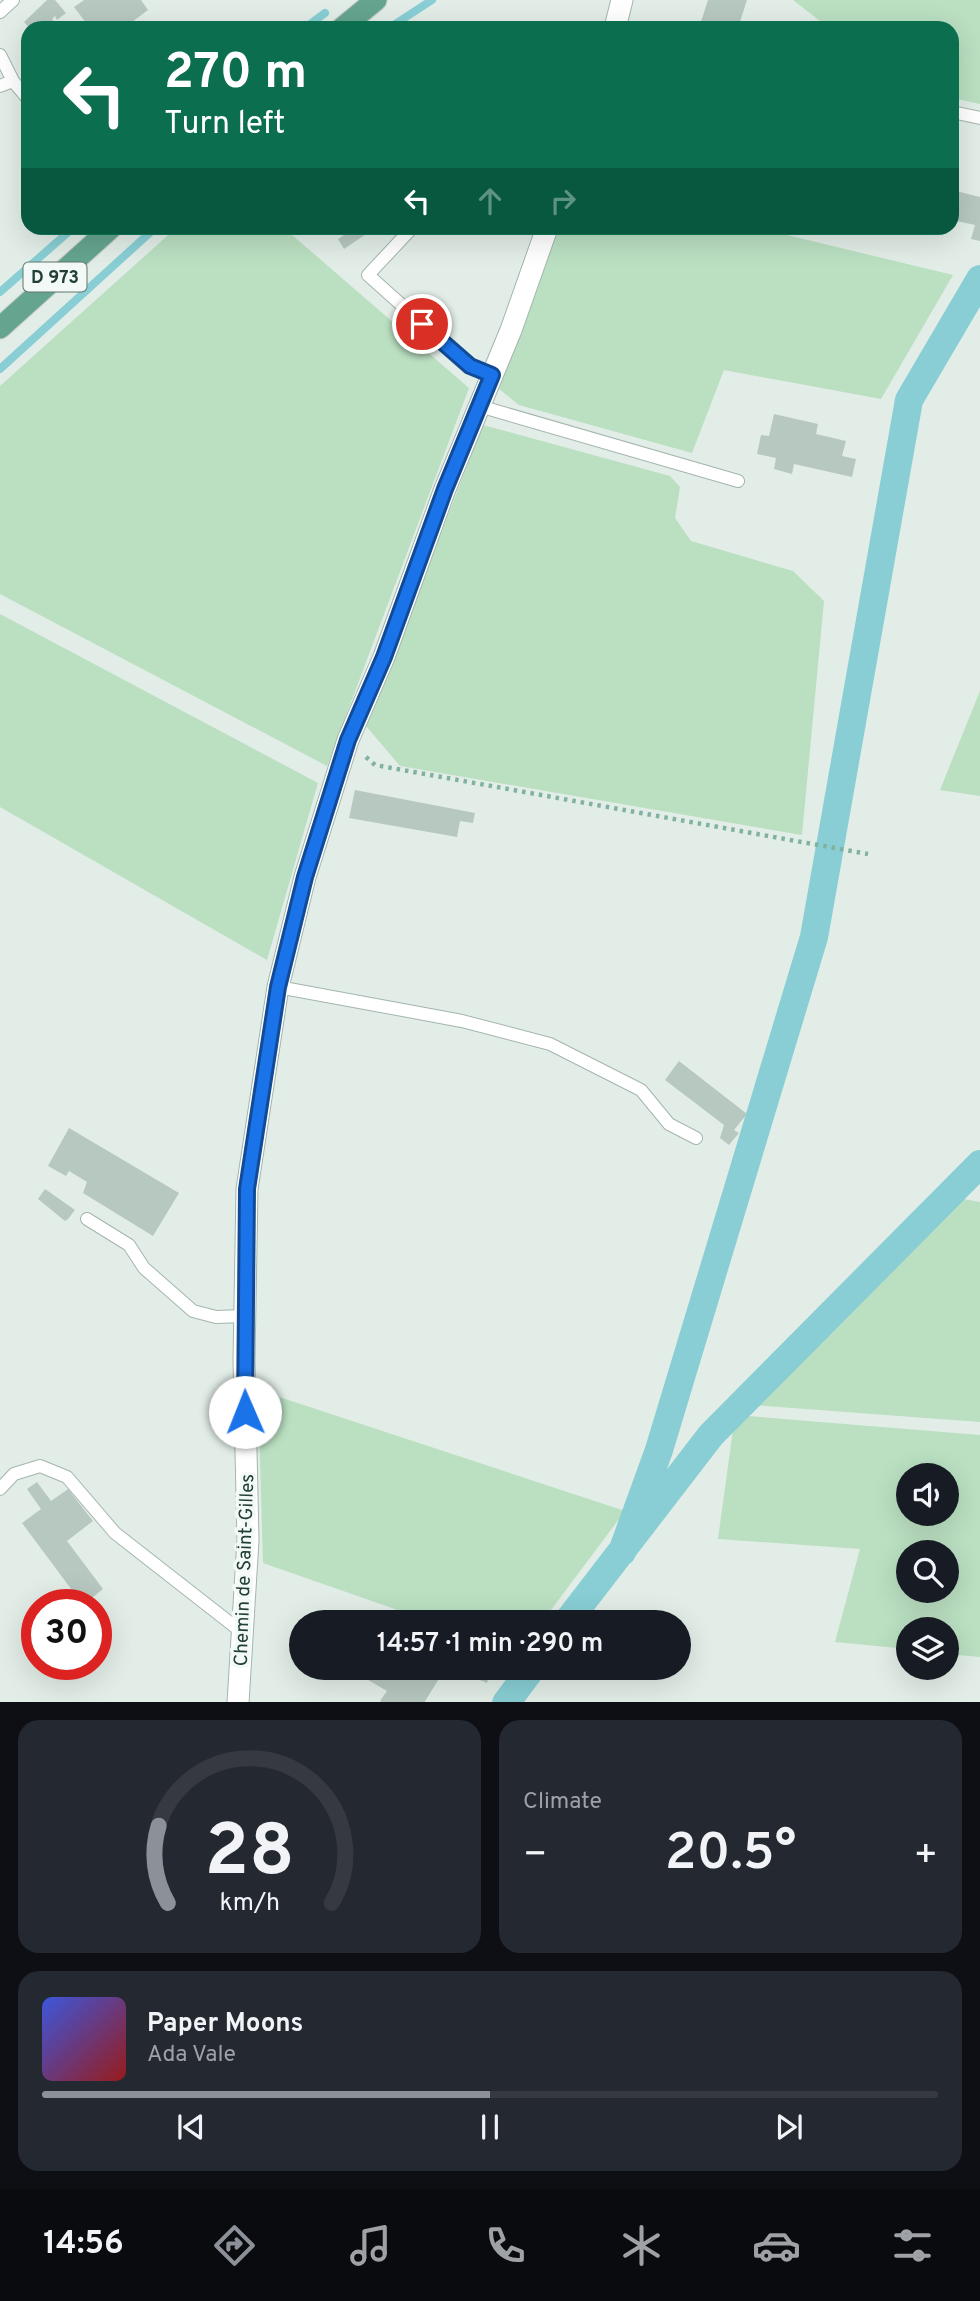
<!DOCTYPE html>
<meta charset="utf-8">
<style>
body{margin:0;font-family:Overpass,sans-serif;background:#242831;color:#f1f3f6;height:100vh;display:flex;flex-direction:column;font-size:26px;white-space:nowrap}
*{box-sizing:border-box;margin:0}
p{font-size:23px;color:#9ea1a6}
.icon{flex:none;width:38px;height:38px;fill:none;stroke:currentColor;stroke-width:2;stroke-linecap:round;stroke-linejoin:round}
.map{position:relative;height:1702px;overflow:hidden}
.details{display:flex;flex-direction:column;gap:18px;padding:18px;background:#0d0f14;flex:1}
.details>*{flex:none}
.hud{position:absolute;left:21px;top:21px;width:938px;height:214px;border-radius:21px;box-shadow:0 7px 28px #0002;background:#0b6e4f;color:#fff;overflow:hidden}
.controls{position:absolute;left:896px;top:1463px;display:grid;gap:14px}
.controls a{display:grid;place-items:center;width:63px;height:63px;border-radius:50%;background:#171b24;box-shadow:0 7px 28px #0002;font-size:35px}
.speed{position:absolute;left:21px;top:1589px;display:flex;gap:14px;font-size:35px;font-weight:700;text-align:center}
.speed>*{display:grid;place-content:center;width:91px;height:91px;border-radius:50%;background:#171b24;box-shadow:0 7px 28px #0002;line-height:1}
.speed .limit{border:10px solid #d22;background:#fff;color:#111}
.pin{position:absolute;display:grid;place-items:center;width:60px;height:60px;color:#fff;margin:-30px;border:4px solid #fff;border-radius:50%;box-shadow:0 2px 7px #0007}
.me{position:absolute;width:77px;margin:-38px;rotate:359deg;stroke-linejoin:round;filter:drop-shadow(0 0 5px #0008)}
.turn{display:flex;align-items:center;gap:24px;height:147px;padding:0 28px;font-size:32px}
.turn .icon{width:91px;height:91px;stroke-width:2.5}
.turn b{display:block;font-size:49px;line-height:60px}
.lanes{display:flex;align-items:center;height:66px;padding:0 28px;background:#0003;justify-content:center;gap:35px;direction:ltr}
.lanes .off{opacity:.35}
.big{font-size:52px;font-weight:600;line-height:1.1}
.details .widget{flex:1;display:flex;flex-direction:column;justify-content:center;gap:10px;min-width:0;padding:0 24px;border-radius:21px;background:#242831}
.details .dial{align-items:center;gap:0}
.dial svg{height:182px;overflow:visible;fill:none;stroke:#363941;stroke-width:7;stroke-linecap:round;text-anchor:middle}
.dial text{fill:#f1f3f6;stroke:none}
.song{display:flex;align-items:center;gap:21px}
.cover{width:84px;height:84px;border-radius:10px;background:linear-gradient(135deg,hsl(230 70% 55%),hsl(0 70% 35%))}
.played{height:7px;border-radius:4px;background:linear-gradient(90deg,#8c9099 50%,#363941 50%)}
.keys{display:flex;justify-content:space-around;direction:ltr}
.heat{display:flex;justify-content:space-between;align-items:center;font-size:38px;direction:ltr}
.details .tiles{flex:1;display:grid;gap:18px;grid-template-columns:1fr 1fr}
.widget:last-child{grid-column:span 2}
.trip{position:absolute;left:289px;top:1610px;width:402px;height:70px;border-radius:35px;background:#171b24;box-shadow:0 7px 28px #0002;font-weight:600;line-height:70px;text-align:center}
.dock{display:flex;height:112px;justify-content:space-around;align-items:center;background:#090b0e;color:#9ea1a6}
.dock .icon{width:49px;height:49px}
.dock .selected{color:#8c9099}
.dock b{font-size:32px;color:#f1f3f6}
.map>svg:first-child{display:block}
.green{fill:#badfc1;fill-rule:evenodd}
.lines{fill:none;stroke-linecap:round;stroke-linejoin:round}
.stream{stroke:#88ced4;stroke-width:8}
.canal{stroke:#88ced4;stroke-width:28}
.building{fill:#b7c8c0}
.lane-casing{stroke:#a4b5ae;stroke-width:14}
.street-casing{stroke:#a4b5ae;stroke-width:23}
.primary-casing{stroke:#c1c9c6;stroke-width:23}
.path{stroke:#81b29f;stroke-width:4.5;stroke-dasharray:3.5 5;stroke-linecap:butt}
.lane{stroke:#fff;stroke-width:12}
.street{stroke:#fff;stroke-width:21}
.primary{stroke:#65a48f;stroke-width:21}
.route-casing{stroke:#114b97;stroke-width:18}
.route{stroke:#1a73e8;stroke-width:12}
.labels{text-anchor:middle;stroke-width:7;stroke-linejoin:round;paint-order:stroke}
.shield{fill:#f3f9f6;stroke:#60776f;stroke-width:2}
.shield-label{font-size:18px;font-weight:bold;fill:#213f35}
.street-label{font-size:19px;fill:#213f35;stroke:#f3f9f6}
</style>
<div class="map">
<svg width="980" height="1703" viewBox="0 0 980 1703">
<rect width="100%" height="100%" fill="#e2ede7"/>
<path class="green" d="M793,0H980V104L952,98V28H829Z
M176,228H284L469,388L327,766L0,594V386Z
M558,228H758L953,275L881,399L724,370L692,453L519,405L499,389Z
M483,425L670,476L680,487L675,518L691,541L793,571L824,601L802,835L400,766L366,726Z
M0,614L318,783L267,960L0,807Z
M980,691V796L940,790Z
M958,1198L980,1202V1422L753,1405Z
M258,1390L625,1511L542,1622H432L263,1563Z
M735,1415L980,1435V1657L947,1654V1629H908V1649L835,1642L860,1549L718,1539ZM908,1475H947V1514H908ZM908,1552H947V1591H908Z"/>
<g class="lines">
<path class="stream" d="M305,28L325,13
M389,28L432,0
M0,292L73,228
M0,369L155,228"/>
<path class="canal" d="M622,1552L659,1450L814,937L909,400L980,279
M567,1622L711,1435L980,1164
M506,1703L532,1668"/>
</g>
<path class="building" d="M47,0H55L66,13L57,20L55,16L52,19L59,28H29L24,22Z
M84,0H141L148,10L124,28H110L105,21L96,28H90L74,7Z
M708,0H747L738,28H699Z
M952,190L980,197V241L971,239L975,225L952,220Z
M355,228H375L344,249L338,239Z
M774,414L818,424L816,434L846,441L842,456L856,459L852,477L794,464L792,474L774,469L776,458L757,454L761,435L769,436Z
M355,790L475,813L473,823L460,821L457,837L349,818Z
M679,1061L747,1114L734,1130L739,1133L729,1145L720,1138L724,1125L665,1080Z
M69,1128L179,1193L153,1236L83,1193L87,1182L69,1171L66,1176L48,1166Z
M45,1189L75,1210L68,1219L65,1221L38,1199Z
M37,1482L51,1501L68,1489L93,1521L67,1541L103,1589L83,1605L22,1523L41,1509L27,1489Z
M369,1668H427L440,1677L424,1703H383L380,1701L387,1691L363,1677Z
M459,1668H492L487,1683L458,1671Z"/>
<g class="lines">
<g class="lane-casing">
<path id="lane" d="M0,12L13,0
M0,55L13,81
M0,86L13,81L28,99
M952,112L980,118
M412,228L368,275L470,366L492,375
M887,228H892
M479,406L738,481
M278,987L462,1021L550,1044L641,1090L669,1124L696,1138
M87,1219L129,1245L144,1268L193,1311L216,1317L244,1316
M0,1489L14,1474L40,1466L67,1477L115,1533L243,1633"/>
</g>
<g class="street-casing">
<path id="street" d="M615,28L622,0
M238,1703L248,1540L244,1360L247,1189L278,987L305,877L348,740L384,657L445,489L511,330L547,228"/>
</g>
<g class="primary-casing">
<path id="primary" d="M342,28L376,0
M0,328L111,228"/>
</g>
<path class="path" d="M366,757L375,765L868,854"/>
<use href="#lane" class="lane"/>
<use href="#street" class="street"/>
<use href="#primary" class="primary"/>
</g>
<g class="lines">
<g class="route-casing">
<path id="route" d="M245,1412L247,1189L278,987L305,877L348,740L384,657L445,489L492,375L470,366L422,324"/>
</g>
<use href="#route" class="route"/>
</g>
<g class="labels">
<rect class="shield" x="23.5" y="262.5" width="63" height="29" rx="5"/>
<g class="shield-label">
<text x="55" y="283">D 973</text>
</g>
<g class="street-label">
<text transform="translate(243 1570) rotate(-88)" y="7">Chemin de Saint-Gilles</text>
</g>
</g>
</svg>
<div class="controls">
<a><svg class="icon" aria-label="sound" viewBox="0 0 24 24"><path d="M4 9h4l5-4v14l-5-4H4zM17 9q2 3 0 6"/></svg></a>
<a><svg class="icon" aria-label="search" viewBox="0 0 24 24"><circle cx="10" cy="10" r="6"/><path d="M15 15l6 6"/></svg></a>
<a><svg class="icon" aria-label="layers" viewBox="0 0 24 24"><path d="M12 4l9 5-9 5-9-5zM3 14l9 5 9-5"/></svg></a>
</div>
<div class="speed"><div class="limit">30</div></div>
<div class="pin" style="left:422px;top:324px;background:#d93025"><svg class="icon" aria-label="arrive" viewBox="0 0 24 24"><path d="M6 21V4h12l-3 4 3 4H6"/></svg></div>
<svg class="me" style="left:245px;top:1412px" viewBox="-20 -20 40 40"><circle r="19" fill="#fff"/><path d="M0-13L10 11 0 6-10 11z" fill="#1a73e8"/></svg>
<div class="trip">14:57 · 1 min · 290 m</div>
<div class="hud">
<div class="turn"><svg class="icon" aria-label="left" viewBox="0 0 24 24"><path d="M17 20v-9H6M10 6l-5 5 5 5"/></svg><div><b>270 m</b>Turn left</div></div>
<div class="lanes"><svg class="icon" aria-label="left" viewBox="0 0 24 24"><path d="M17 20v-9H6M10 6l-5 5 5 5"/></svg><svg class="icon off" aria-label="ahead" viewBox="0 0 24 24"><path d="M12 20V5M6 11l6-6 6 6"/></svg><svg class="icon off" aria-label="right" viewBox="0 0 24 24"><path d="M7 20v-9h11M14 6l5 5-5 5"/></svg></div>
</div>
</div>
<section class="details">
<div class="tiles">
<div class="widget dial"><svg viewBox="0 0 100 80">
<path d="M14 69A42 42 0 1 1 86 69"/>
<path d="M14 69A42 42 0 0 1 10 35" stroke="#8c9099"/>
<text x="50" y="56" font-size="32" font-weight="700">28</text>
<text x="50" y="72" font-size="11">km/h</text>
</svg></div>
<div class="widget"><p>Climate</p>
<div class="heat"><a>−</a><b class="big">20.5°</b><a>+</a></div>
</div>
<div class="widget">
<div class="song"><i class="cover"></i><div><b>Paper Moons</b><p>Ada Vale</p></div></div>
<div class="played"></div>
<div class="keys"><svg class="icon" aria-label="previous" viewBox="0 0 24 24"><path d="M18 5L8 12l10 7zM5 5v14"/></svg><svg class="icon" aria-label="pause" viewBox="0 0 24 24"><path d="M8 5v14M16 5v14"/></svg><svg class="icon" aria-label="next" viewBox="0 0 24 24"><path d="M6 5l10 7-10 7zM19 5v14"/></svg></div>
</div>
</div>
</section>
<nav class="dock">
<b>14:56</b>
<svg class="icon selected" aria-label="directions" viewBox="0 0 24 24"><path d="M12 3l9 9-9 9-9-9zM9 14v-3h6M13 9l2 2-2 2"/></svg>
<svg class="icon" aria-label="music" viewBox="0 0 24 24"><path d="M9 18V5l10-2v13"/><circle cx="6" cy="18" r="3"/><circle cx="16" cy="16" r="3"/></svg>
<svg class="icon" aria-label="phone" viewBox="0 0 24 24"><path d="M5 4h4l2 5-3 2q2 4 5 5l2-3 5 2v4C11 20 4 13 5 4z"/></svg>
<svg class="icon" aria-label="climate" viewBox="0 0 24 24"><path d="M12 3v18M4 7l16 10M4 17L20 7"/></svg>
<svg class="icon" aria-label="car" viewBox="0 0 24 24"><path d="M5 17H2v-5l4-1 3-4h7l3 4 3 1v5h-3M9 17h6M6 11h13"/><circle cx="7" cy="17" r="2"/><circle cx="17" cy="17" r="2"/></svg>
<svg class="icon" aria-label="filters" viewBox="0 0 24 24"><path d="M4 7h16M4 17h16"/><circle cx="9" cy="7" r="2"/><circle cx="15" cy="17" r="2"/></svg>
</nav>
